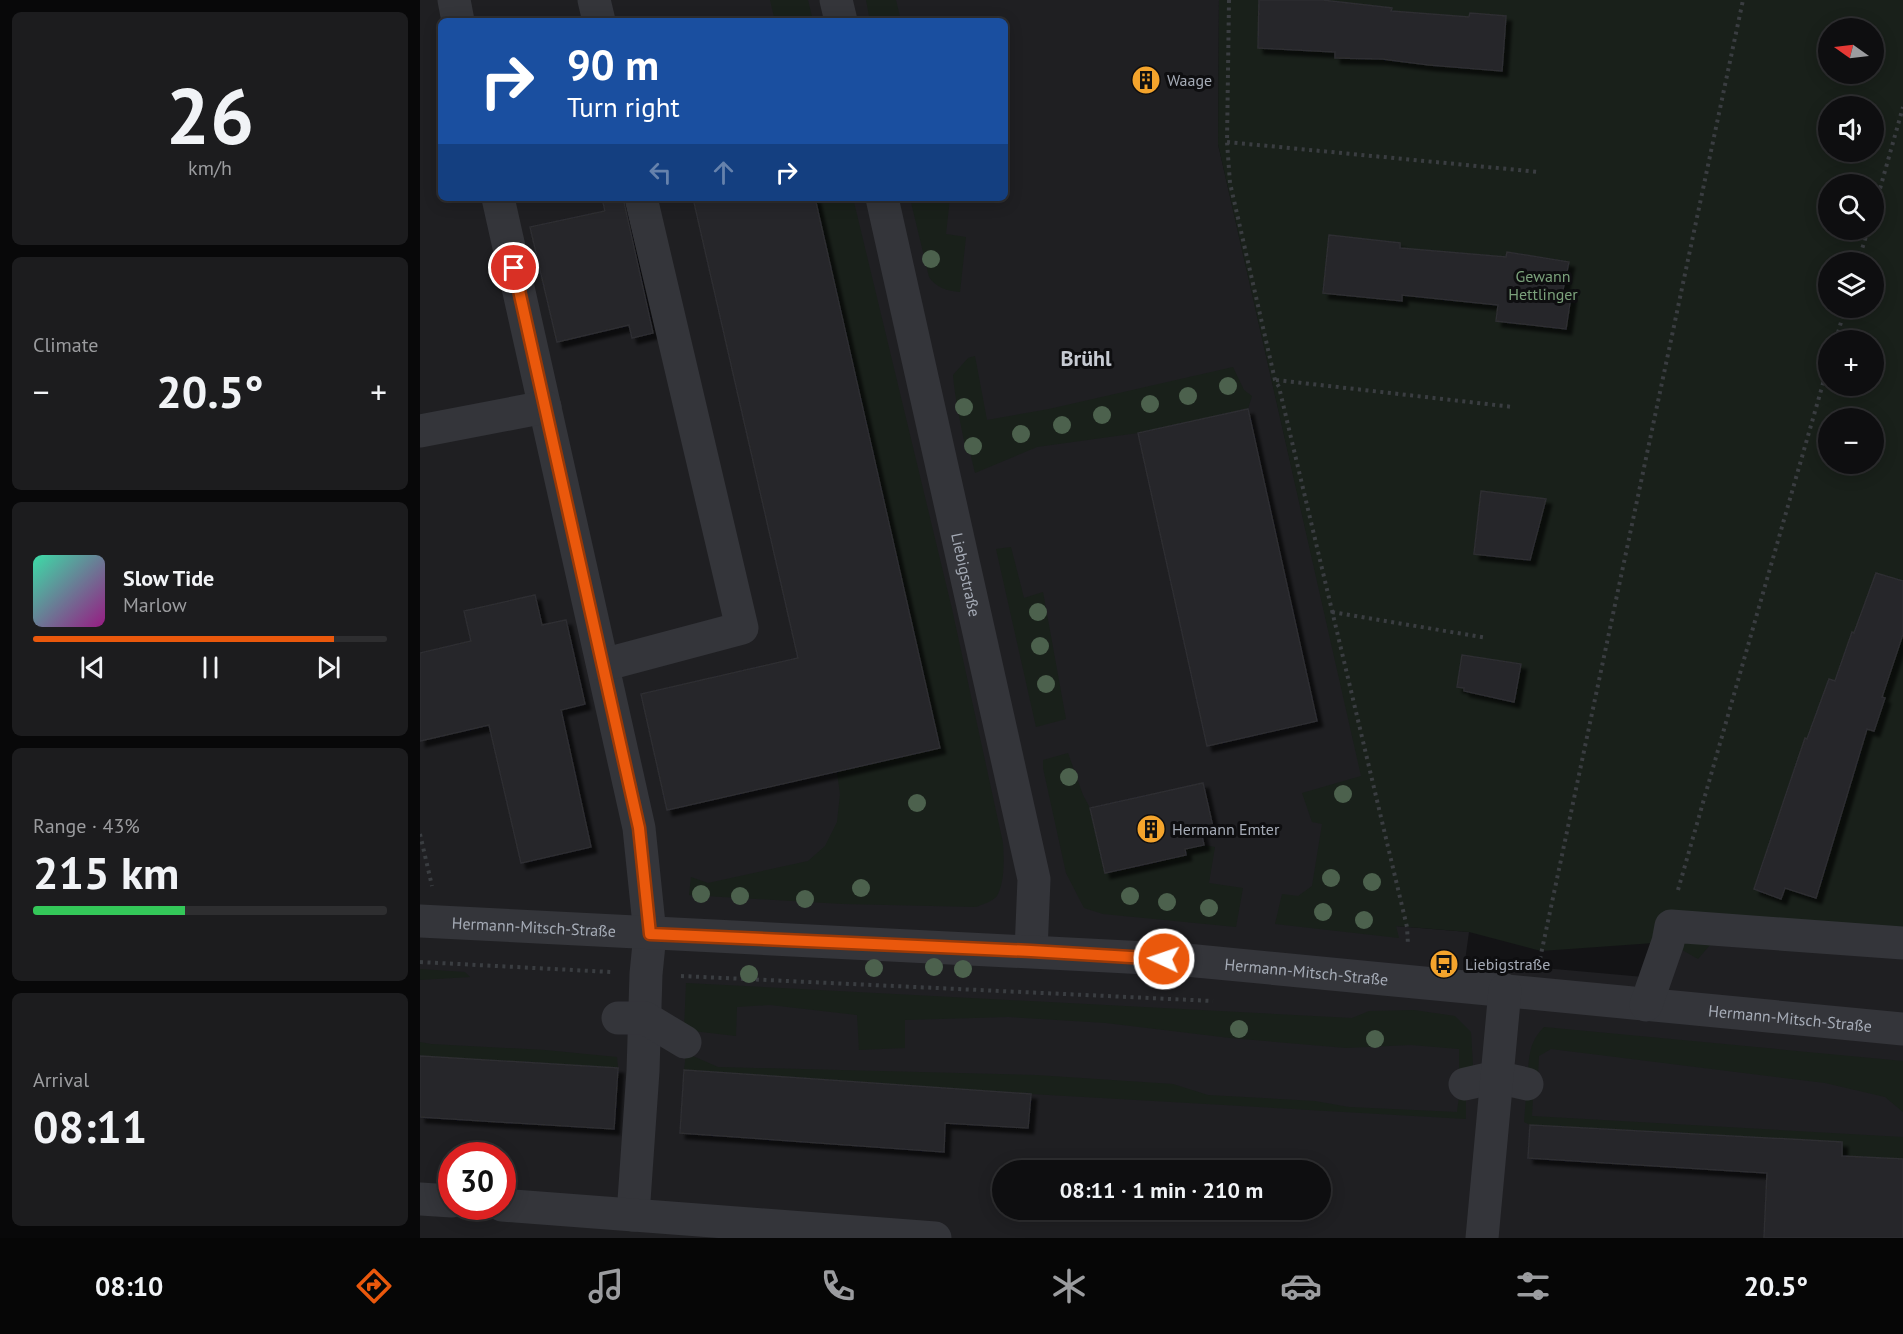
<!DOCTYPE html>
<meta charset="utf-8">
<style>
body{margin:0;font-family:"PT Sans",sans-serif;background:#1c1c1e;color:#f1f3f6;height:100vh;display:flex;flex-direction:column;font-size:22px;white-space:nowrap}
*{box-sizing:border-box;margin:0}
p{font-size:20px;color:#9b9c9f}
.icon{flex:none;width:33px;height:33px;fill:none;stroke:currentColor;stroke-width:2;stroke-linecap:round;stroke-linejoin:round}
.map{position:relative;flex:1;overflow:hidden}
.details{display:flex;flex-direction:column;gap:12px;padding:12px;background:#080809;width:420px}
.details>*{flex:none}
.top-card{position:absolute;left:18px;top:18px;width:570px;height:183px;border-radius:9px;box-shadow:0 3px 15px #0003,0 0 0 2px #2e2e30;background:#1a4fa0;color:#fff;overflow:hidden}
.needle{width:39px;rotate:284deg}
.buttons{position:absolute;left:1398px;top:18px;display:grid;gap:12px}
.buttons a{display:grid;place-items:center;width:66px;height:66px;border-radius:50%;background:#0e0e10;box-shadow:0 3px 15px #0003,0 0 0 2px #2e2e30;font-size:30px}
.speed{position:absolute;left:18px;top:1142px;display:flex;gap:12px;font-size:30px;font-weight:700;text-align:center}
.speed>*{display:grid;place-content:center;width:78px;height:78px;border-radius:50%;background:#0e0e10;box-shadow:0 3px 15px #0003,0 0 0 2px #2e2e30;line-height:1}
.speed .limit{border:9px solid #d22;background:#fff;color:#111}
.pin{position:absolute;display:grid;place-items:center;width:51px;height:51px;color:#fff;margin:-26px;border:3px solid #fff;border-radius:50%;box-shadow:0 2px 6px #0007}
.me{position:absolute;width:66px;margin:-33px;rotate:273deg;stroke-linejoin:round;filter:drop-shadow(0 0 4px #0008)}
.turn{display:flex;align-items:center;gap:21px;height:126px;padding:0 30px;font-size:27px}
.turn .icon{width:78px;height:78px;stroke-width:2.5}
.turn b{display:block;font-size:42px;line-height:51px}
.lanes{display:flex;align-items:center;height:57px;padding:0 30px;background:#0003;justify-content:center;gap:30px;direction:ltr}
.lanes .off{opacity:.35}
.big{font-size:45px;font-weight:700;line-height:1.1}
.details .card{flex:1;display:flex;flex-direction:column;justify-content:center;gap:9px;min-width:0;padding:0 21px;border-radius:9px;background:#1c1c1e}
.details .dial{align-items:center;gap:0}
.dial b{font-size:78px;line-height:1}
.song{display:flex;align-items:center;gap:18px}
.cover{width:72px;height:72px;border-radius:9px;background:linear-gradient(135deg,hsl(160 70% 55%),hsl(310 70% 35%))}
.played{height:6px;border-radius:3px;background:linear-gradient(90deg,#ea580c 85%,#2e2e30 85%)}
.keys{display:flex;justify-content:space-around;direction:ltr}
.heat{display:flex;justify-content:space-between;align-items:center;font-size:33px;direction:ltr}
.charge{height:9px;border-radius:4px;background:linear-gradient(90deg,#34c759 43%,#2e2e30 0)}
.trip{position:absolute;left:572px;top:1160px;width:339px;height:60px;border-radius:30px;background:#0e0e10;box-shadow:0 3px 15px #0003,0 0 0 2px #2e2e30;font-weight:700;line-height:60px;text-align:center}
.tab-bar{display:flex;height:96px;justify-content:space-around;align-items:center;background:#060606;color:#9b9c9f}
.tab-bar .icon{width:42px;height:42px}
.tab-bar .active{color:#ea580c}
.tab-bar b{font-size:27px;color:#f1f3f6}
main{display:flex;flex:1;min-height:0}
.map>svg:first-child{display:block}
.built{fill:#1f1f22;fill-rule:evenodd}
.green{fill:#19201a;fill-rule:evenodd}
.building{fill:#262629;stroke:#2d2d31;stroke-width:1.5;filter:url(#shadow)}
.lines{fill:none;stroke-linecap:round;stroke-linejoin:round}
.path{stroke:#3a3d41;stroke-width:4;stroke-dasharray:3 4.5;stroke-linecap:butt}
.minor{stroke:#34353a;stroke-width:33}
.tree{fill:#4c614d}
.route-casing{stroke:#983908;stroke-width:15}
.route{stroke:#ea580c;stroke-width:10}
.labels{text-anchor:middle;stroke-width:6;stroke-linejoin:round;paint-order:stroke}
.poi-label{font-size:16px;fill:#a5abb6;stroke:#0e0e10;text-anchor:start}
.park-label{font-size:16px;fill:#7ba17b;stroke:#0e0e10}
.street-label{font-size:16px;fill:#a5abb6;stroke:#0e0e10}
.district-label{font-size:22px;font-weight:bold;fill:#c6cad2;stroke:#0e0e10}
</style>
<main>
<section class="details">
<div class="card dial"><b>26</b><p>km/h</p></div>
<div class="card"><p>Climate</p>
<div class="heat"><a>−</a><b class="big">20.5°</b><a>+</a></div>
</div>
<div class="card">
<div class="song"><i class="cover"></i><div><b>Slow Tide</b><p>Marlow</p></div></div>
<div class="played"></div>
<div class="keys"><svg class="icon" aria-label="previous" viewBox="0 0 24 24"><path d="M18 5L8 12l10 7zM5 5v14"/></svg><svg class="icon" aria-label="pause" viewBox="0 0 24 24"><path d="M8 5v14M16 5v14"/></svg><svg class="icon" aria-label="next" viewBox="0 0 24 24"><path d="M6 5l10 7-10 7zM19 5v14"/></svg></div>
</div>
<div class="card"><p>Range · 43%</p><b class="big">215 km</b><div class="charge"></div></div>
<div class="card"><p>Arrival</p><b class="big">08:11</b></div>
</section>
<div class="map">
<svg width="1483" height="1238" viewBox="0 0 1483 1238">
<defs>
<filter id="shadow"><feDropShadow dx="5.5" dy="5.5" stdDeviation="1.5" flood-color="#0009"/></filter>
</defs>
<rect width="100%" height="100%" fill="#131315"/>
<path class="built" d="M0,0H799L798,144L976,926L1049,932L1045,961L1235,978L1248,942L1483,955V1238H0ZM21,21H585V198H21ZM32,1155H82V1206H32ZM582,1170H900V1209H582Z"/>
<path class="green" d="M350,0H388L393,21H355Z
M446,0H476L481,21H450Z
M799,0H1483V955L1290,945L1278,959L1248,942L1121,951L1049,932L976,926L979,938L855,924L862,894L878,896L892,886L902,824L892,822L882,793L941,776L798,144ZM1408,28H1454V74H1408ZM1408,106H1454V152H1408ZM1408,184H1454V230H1408ZM1408,262H1454V308H1408ZM1408,340H1454V386H1408ZM1408,418H1454V464H1408Z
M395,198H433L532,609L583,843C584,859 585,882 577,896C572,902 563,904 556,907L423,904L269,895L271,877L288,883L388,861L405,846L417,822L420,794L417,772L520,748Z
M490,198H530L526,234L546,237L540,292C528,291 516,288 509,277Z
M555,356L567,420L629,409L813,367L824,390L832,396L828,409L718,433L617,447L555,473L550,452L546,450C541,425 535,400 533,375L548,358Z
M591,547L604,598L623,592L646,719L616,727L576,549Z
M648,753L663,795L670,808L685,873L724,866L766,855L765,849L784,845L795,847L789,883L823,888L816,927L683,914L664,908L646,873L623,768V760Z
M0,969L45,972L50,977L0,980Z
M266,983L932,1018L949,1011L994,1010L1035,1016L1051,1032L1053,1065L1047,1072H1039V1049L991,1045L926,1048L810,1038L686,1023L588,1017L485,1020V1048L439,1050L437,1015L350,1005L317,1007L316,1036L264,1030Z
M1124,1027L1483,1061V1112L1465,1097L1405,1083L1131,1049L1119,1056L1118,1075L1108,1074C1109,1055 1110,1041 1124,1027Z
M0,1042L11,1044L125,1050L197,1057L198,1068L0,1056Z
M266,1053L298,1067L616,1075L753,1084L788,1095L895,1101L929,1107L1037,1112L1039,1097L1046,1096V1119L611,1094L264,1070Z
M1106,1096L1113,1097L1112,1116L1483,1137V1159L1422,1156V1142L1110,1125L1104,1122Z"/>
<path class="building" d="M839,0H902L972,8L971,11L1049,17L1050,13L1086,16L1082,71L1009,65L962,59L915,58V52L838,48Z
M182,198H203L233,333L212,338L209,325L137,342L110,227L185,211Z
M273,198H395L520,748L247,810L221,694L378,658Z
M909,235L980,243V248L1086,257L1087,252L1149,262L1142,294L1151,296L1146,329L1076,321L1078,305L982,295V301L903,293Z
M828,409L897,721L787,746L718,433Z
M1061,491L1126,499L1110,560L1054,554Z
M1456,573L1483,581V634L1462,697L1465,698L1454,731L1447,729L1396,898L1365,888L1361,899L1334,889L1385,738L1387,739L1409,679L1415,681L1432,632L1434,633Z
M115,595L122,625L146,620L165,704L141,710L171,847L101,863L69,725L0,741V653L51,641L44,611Z
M1042,655L1101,664L1094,702L1044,691V688L1037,687Z
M783,783L793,827L781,831L784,845L765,849L766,855L685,873L670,808Z
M0,1056L198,1068L194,1129L0,1117Z
M264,1070L611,1094L608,1128L525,1123L524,1152L260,1133Z
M1110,1125L1422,1142V1156L1483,1159V1238H1344L1347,1173L1108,1158Z"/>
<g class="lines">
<path class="path" d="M809,0L807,142L810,183L855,380L859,387L987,927L988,945
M807,142L1119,172
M1454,210L1483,107
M1438,262L1448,230
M1416,340L1425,308
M856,380L1093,407
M912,612L1067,638
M0,834L12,886
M1258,890L1408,366
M1120,959L1323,0
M0,962L191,972
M261,976L793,1001"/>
<g class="minor">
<path d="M34,0L38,21"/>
<path d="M174,0L179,21"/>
<path d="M416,0L421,21"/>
<path d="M78,198L219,828L230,934L226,974L223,1071L213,1215"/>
<path id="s1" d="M462,198L614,879L611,951"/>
<path d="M0,431L125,407"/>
<path d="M183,665L322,628L221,198"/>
<path id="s2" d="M0,921L766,960L1483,1029"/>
<path d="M1226,1005L1248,942L1251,926L1483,943"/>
<path d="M198,1018H225L265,1042"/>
<path d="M1045,1084L1076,1077L1107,1084"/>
<path d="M0,1199L32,1201"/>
<path d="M82,1205L515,1238"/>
<path d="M1062,1238L1085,990"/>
</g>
</g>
<g class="tree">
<circle cx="511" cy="259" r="9"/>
<circle cx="808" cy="386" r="9"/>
<circle cx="768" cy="396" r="9"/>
<circle cx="730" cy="404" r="9"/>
<circle cx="544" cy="407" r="9"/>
<circle cx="682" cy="415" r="9"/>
<circle cx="642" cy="425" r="9"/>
<circle cx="601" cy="434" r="9"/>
<circle cx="553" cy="446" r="9"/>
<circle cx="618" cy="612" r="9"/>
<circle cx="620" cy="646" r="9"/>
<circle cx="626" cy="684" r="9"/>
<circle cx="649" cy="777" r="9"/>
<circle cx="923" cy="794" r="9"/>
<circle cx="497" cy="803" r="9"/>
<circle cx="911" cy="878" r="9"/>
<circle cx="952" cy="882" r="9"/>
<circle cx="441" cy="888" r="9"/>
<circle cx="281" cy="894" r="9"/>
<circle cx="320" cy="896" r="9"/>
<circle cx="710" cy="896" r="9"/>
<circle cx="385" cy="899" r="9"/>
<circle cx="747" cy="902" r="9"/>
<circle cx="789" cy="908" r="9"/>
<circle cx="903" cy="912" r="9"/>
<circle cx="944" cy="920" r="9"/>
<circle cx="514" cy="967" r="9"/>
<circle cx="454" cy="968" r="9"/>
<circle cx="543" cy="969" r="9"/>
<circle cx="329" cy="974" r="9"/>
<circle cx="819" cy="1029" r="9"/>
<circle cx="955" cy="1039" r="9"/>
</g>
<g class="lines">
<g class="route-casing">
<path id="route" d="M94,268L219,828L230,934L611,951L744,959"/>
</g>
<use href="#route" class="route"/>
</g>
<defs>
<g id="building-disc" transform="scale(1.5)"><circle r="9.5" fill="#f4a42c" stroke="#0e0e10"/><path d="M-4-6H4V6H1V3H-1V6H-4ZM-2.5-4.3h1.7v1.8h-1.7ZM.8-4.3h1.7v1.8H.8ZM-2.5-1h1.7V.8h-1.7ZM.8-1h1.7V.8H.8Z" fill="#111"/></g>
<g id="bus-disc" transform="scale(1.5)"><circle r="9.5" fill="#f4a42c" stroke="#0e0e10"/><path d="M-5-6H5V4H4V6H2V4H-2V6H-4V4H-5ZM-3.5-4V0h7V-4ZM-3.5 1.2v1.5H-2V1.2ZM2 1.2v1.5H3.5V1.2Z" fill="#111"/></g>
</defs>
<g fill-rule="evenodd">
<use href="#building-disc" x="726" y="80"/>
<use href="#building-disc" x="731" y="829"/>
<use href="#bus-disc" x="1024" y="964"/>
</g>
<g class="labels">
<g class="poi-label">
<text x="747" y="86">Waage</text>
<text x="752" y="835">Hermann Emter</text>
<text x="1045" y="970">Liebigstraße</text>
</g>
<g class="park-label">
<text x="1123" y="282">Gewann<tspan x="1123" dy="18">Hettlinger</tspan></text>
</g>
<g class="street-label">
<text dy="6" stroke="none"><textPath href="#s1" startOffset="386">Liebigstraße</textPath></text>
<text dy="6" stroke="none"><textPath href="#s2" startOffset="114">Hermann-Mitsch-Straße</textPath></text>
<text dy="6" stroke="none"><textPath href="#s2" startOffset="888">Hermann-Mitsch-Straße</textPath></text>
<text dy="6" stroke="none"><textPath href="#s2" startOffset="1374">Hermann-Mitsch-Straße</textPath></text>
</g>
<g class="district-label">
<text x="666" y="366">Brühl</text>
</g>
</g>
</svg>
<div class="buttons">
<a><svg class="needle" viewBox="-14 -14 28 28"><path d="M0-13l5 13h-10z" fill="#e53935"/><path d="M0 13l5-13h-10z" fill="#9b9c9f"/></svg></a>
<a><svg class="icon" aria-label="sound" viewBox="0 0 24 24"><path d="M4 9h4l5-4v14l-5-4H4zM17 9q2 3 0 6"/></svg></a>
<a><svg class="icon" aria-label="search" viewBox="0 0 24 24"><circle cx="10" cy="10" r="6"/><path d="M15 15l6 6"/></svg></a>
<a><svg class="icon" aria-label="layers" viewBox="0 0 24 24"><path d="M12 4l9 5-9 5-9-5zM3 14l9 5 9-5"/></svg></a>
<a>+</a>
<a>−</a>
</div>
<div class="speed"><div class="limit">30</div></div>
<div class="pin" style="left:94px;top:268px;background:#d93025"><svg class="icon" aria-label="arrive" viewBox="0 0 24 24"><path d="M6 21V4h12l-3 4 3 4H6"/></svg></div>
<svg class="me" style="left:744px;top:959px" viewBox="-20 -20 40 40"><circle r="17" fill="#ea580c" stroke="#fff" stroke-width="3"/><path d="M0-11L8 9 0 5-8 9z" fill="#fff"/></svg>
<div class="trip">08:11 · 1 min · 210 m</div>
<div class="top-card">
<div class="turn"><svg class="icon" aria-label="right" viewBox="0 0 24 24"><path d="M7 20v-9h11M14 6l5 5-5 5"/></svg><div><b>90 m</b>Turn right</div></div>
<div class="lanes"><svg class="icon off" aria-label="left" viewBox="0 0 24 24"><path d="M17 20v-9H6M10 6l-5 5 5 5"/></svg><svg class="icon off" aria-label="ahead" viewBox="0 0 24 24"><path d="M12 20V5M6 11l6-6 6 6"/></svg><svg class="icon" aria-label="right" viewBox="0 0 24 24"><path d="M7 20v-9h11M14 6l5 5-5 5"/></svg></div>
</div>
</div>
</main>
<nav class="tab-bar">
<b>08:10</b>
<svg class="icon active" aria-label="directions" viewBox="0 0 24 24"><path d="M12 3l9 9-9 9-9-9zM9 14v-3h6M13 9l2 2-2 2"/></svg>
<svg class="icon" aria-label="music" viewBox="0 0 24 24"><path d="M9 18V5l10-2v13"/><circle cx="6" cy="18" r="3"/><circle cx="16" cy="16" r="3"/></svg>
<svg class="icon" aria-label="phone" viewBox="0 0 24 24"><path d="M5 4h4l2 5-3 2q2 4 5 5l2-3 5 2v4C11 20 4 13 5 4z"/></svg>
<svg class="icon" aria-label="climate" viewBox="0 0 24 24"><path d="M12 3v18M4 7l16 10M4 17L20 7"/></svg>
<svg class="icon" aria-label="car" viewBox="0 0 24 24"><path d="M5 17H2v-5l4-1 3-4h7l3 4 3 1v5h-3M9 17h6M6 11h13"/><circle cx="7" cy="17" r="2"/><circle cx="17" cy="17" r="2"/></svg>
<svg class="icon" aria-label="filters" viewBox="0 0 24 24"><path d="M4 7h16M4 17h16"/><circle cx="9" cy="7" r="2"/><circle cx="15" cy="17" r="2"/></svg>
<b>20.5°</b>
</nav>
